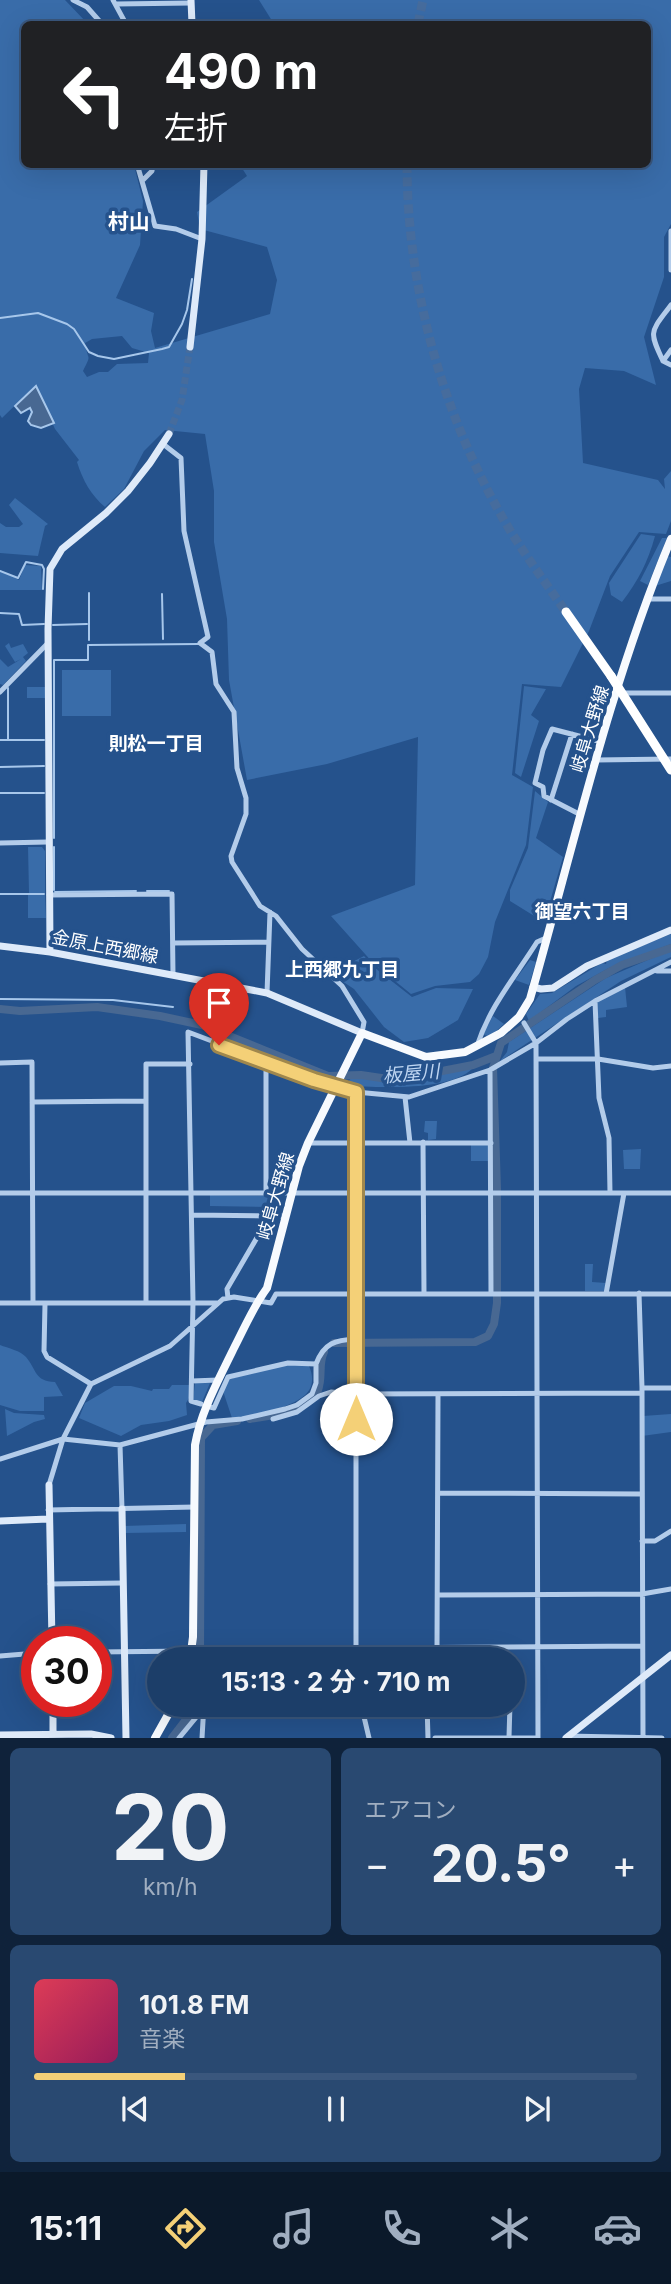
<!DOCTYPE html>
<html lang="ja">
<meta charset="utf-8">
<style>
body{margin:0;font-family:Inter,"Noto Sans JP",sans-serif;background:#294971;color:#f1f3f6;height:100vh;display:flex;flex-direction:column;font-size:26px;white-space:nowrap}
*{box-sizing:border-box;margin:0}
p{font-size:23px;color:#a0aec0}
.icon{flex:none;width:38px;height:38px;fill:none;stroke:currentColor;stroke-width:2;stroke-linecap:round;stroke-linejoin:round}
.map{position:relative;height:1738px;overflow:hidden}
.side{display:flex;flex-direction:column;gap:10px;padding:10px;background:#0f223a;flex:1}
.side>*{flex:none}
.top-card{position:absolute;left:21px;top:21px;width:630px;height:147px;border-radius:10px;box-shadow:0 7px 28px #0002,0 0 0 2px #3a577d;background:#202124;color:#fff;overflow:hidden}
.speed{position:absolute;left:21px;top:1626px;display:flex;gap:14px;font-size:35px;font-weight:700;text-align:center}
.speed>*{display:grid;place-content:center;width:91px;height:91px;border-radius:50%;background:#1c3e69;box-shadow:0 7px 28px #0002,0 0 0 2px #3a577d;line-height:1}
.speed .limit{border:10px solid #d22;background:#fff;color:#111}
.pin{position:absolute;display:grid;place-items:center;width:60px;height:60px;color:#fff;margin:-72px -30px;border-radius:50% 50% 50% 0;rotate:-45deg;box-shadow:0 0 7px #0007}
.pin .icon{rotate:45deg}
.me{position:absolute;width:77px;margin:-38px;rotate:0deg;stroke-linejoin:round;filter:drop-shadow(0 0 5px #0008)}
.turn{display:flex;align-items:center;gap:24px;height:147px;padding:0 28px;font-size:32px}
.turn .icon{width:91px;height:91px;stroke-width:2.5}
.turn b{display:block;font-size:49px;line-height:60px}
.big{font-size:52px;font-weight:700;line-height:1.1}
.side .widget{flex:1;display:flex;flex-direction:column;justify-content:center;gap:10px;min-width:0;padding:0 24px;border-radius:10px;background:#294971}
.side .dial{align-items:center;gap:0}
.dial b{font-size:91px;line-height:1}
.song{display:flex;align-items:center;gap:21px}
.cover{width:84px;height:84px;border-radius:10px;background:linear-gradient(135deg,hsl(350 70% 55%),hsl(330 70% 35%))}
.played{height:7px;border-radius:4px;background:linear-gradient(90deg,#f4d077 25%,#3a577d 25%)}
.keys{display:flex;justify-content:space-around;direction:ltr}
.heat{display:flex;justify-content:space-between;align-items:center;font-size:38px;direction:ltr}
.side .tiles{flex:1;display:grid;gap:10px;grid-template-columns:1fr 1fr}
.widget:last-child{grid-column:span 2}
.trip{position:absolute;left:147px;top:1647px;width:378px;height:70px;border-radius:35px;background:#1c3e69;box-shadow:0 7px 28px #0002,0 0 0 2px #3a577d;font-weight:700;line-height:70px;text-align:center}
.menu{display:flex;height:112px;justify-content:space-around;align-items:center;background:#0b192a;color:#a0aec0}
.menu .icon{width:49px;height:49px}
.menu .on{color:#f4d077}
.menu b{font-size:32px;color:#f1f3f6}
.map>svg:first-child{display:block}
.green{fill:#396ca9;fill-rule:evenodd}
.water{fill:#486892;stroke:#a7c7eb;stroke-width:2}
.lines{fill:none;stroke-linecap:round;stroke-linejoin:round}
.stream{stroke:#a7c7eb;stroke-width:2}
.river{stroke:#486892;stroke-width:8}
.secondary-tunnel{stroke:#466c9d;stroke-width:7;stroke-dasharray:7 3.5;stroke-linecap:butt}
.highway-tunnel{stroke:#466c9d;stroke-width:9;stroke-dasharray:9 4.5;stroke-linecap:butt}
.street{stroke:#b3ccea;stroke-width:5}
.secondary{stroke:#deeaf9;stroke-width:7}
.primary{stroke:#f7fafe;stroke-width:8}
.highway{stroke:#fff;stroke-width:9}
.highway-bridge{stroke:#fff;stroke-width:9}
.route-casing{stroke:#9f874d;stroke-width:18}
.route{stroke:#f4d077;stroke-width:12}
.labels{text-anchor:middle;stroke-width:7;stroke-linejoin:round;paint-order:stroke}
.street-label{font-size:18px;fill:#fff;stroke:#25528c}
.neighbourhood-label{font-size:19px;font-weight:bold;fill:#fff;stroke:#25528c}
.water-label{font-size:19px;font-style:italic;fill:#bfd6f2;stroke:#25528c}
.quarter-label{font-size:21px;font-weight:bold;fill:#fff;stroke:#25528c}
</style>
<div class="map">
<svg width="671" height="1738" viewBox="0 0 671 1738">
<rect width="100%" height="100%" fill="#25528c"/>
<path class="green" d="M0,0H65L88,24H24V164L134,165L143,201L140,245L116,298L154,313L151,331L155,348L270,314L277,280L267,247L200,229L197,212L247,176L240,165L648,164V24H274L259,0H671V224L664,237V277L644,337L656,385L624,371L585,368L579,389L583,463L658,480L665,489L664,479L671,471V521L666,534L639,532L610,576L589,631L561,687L522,684L512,775L533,787L526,845L495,922L488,957L479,974L470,982L435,986L411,994L374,964L331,916L415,885L418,737L327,764L247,780L229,680L227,619L214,542V491L205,434L165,430L144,451L124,489L105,507C91,495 83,481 77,462L79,460L55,429L35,386L2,418L0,415ZM122,336L132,348L149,353L148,363L117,364L108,372H99L87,377L83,371C92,352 88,363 85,343L92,339Z
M15,498L48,524L45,526L38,556L0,553V523L6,527H19L23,524L9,505Z
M641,534L655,536C648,562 638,581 622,602L611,595L609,583Z
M662,538H667L648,585L640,581Z
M667,556L671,557V581L655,586Z
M25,565L41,566L42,590H0V570L19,580Z
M9,643L11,648L23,644L28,653L23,657L26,661L3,685L0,684V659L8,667L21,659L15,662L5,646Z
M62,670H111V716H62Z
M524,686L546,689L531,715L539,721L521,777L515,773Z
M27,687H45V698H27Z
M535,791L548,802L536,838L563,857L544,922L510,901V890L528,848Z
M28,847H42L45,851V893H29Z
M28,895H45L46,918H28Z
M671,934V944L609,968L576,986L529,1021L526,1014L540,994L552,993L602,963L606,964L607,960Z
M671,950V957L621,981L500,1061L507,1052L509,1042L606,978Z
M364,956L375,968L412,997L436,988L473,989L458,1020L428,1038L404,1042L384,1027L354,989L339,979L337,970Z
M530,960L536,962L529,985L515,980Z
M625,987L627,1007L606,1010V1017L598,1018L597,1002Z
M493,1016L504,1024L493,1034L487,1036L483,1034Z
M473,1068C450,1092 378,1087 346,1086L352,1076C403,1084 426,1075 473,1068Z
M425,1121H437L436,1139L428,1140V1133L424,1132Z
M471,1144H488L490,1161H471Z
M641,1149L640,1169H624L623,1150Z
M210,1195L272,1196L269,1207L210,1206Z
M585,1264H593L592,1282L606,1283L605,1291H585Z
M0,1345C8,1348 21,1351 26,1357C37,1370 34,1381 55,1382L63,1396L44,1397V1411H20L0,1405Z
M295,1364L309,1366C313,1375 314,1385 307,1393C295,1407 250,1418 232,1418L222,1388L227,1380L268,1368Z
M195,1383H210L202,1402L193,1400Z
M172,1385H190L189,1398L186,1403L187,1415L169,1421L141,1425L121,1436L79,1418L85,1403L114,1386H131L152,1391L153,1389H169Z
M5,1409L14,1413L44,1415L45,1419L34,1422L7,1436Z
M671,1414V1432L642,1436L643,1416Z
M186,1524V1532L125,1533L124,1526Z"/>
<path class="water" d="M36,386L54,423L41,428L31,425L28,421L32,412L30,408L21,413L15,406Z"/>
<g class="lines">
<path class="stream" d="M0,318L38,313L67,324L74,329L89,352L98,356L114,359L162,349L169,347L182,324L187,310L192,279
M0,571L18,578L26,562L42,565L44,569L43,589
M89,593V640
M162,594L163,639
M0,613L19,614L22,625L44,624
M53,625L87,624
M8,688V740
M0,740H44
M0,767L44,766
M0,793H44
M54,838V660H88V645L199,644
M54,847V890
M147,891H169
M55,892L136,891
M0,894H44
M0,999L113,1000L173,1007"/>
<path class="river" d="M0,1009L20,1011L97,1007L160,1016L202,1025L328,1076L361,1075L388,1079L411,1077L473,1065L496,1056
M334,1343L475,1342L488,1336L494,1324L497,1303V1189L493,1068L501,1043L595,980L622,965L671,948
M250,1419C269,1416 311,1411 318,1390C323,1377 318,1363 324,1352
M200,1659L201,1438L213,1425L237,1421
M172,1738L198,1704"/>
<path class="secondary-tunnel" d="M169,434L182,400L190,347"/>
<path class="highway-tunnel" d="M418,24L423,0
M407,164C407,292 445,423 511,532C528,559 547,585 566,612"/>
<path class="street" d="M73,0L87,7L102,24
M113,0L126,24
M116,4L191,3
M137,164L155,226L176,229L202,239
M142,181L152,171L153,164
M671,270V231
M671,350L663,361L671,365
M663,361C648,330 651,332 671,305
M163,444L181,458L184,531L208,637L200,643L212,652L216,684L234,712L237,768L246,798V814L231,856L232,862L260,906L276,916L302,949L342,986L364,1022L362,1033
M647,599H671
M0,692L48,643
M620,693H671
M596,760L671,759
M551,800L572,734
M581,815L544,796L543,787L535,783L543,750L552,729L602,742
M0,843L48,842
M49,895L172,894L173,975
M173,943L268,942
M657,971H671
M267,993L270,912
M595,1001L599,1098L609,1138L610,1193
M524,1023L536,1043L538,1738
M477,1046C490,1006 515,977 537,942L546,938
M536,1059H598L653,1068L671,1066
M0,1063L32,1062L33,1303
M490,1070L491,1294
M356,1092V1659
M405,1097L410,1143
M32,1102L146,1101
M423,1142L424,1294
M308,1143H491
M0,1193H671
M266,1193V1063
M192,1215L286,1216
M639,1293L642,1388L643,1738
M606,1294L624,1193
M228,1298L227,1289L269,1217
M146,1302V1064H190
M0,1303H217
M45,1304L44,1351L47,1357L91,1384
M316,1364C324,1343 335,1340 356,1339
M192,1381L218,1380
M642,1388H671
M201,1404L191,1401L193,1302L188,1032L337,1088L356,1092L409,1097L490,1070L536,1043L567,1019L595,1001L671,962
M273,1419L297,1412L319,1396L331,1392L356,1394L641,1393
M120,1445L122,1509
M0,1459L63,1439L120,1445L206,1422L242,1419L285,1409L297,1405L312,1394L316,1383V1364L288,1363L228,1377L214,1408L210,1407
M49,1485L63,1439L91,1384L170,1346L223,1299L234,1297L271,1303L276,1294H671
M438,1493L641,1494
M48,1510L195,1507
M642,1541H655L671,1531
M50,1584L122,1583
M438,1595L642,1594L671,1589
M356,1648L642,1646
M437,1649L438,1395
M96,1652L192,1651
M0,1656L37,1653
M205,1659V1648
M361,1704L369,1738
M427,1704L428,1738
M568,1736L662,1738
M509,1737L510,1704
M179,1738L203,1709
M202,1738L204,1704
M435,1738H538"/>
<path class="secondary" d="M191,0L192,24
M190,347L202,239L204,164
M0,946L50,952L267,993L362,1033
M50,952L48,629L50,569L62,549L106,513L128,491L150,463L169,434
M533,987L541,989L553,988L587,966L671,930
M49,1485L52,1642
M122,1509L126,1738
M0,1521L48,1519
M53,1701V1735
M0,1735L91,1734L111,1738
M566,1738L671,1655"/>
<path class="primary" d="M190,1659L193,1637L195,1445C201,1411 218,1381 233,1350C244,1329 253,1307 267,1288L299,1166L308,1143L362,1033L426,1057L465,1052L501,1033L519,1017L530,999C574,845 609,687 671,539
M155,1738L174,1704"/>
<path class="highway" d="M566,612L611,676"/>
<path class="highway-bridge" d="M611,676L671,770"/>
</g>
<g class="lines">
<g class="route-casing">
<path id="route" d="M219,1045L314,1080L356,1092V1419"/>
</g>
<use href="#route" class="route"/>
</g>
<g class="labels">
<g class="street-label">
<text transform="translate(590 729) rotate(-73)" y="6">岐阜大野線</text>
<text transform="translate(105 947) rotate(11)" y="6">金原上西郷線</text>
<text transform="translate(276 1196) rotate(-74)" y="6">岐阜大野線</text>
</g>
<g class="neighbourhood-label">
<text x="156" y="750">則松一丁目</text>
<text x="582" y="918">御望六丁目</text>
<text x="342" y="976">上西郷九丁目</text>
</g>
<g class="water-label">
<text transform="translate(411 1073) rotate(-5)" y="7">板屋川</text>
</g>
<g class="quarter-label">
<text x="129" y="229">村山</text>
</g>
</g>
</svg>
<div class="speed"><div class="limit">30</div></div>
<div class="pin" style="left:219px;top:1045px;background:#d93025"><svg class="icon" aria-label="arrive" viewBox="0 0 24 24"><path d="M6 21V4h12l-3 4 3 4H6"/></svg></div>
<svg class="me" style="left:356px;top:1419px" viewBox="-20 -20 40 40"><circle r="19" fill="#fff"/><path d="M0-13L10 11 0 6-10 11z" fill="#f4d077"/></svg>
<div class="trip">15:13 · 2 分 · 710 m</div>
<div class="top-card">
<div class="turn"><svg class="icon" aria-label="left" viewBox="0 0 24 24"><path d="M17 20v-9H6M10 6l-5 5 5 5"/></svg><div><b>490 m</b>左折</div></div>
</div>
</div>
<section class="side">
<div class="tiles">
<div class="widget dial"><b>20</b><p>km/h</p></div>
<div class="widget"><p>エアコン</p>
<div class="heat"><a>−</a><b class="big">20.5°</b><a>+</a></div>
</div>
<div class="widget">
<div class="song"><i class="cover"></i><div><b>101.8 FM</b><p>音楽</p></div></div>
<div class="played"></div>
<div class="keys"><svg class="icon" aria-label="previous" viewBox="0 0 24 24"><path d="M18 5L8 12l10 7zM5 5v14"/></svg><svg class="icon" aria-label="pause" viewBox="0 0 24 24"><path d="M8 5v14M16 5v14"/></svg><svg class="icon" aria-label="next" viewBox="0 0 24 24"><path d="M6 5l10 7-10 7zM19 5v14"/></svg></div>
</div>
</div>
</section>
<nav class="menu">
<b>15:11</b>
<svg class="icon on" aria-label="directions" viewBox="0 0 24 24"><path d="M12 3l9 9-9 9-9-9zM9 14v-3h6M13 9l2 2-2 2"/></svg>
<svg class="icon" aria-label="music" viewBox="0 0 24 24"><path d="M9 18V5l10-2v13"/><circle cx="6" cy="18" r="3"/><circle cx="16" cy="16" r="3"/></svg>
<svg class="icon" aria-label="phone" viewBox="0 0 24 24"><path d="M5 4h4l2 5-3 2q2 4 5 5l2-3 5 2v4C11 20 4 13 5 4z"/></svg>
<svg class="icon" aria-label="climate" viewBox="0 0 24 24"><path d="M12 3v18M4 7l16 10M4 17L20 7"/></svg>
<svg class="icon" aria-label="car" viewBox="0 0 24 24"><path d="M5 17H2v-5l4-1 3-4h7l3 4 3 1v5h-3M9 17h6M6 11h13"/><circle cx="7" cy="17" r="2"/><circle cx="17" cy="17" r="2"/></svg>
</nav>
